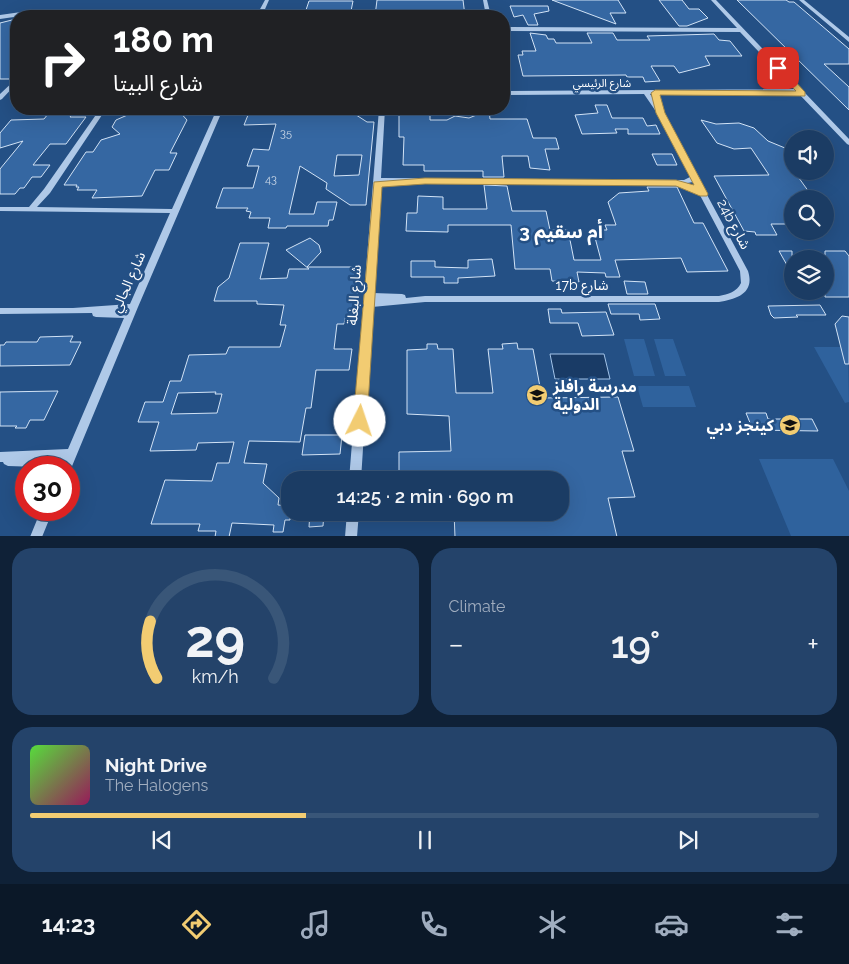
<!DOCTYPE html>
<meta charset="utf-8">
<style>
body{margin:0;font-family:Raleway,"Noto Sans Arabic",sans-serif;background:#24436a;color:#f1f3f6;height:100vh;display:flex;flex-direction:column;font-size:19px;white-space:nowrap}
*{box-sizing:border-box;margin:0}
p{font-size:16px;color:#a0adbf}
.icon{flex:none;width:28px;height:28px;fill:none;stroke:currentColor;stroke-width:2;stroke-linecap:round;stroke-linejoin:round}
.map{position:relative;height:536px;overflow:hidden}
.panel{display:flex;flex-direction:column;gap:12px;padding:12px;background:#0f2137;flex:1}
.panel>*{flex:none}
.banner{position:absolute;left:10px;top:10px;width:500px;height:105px;border-radius:20px;box-shadow:0 5px 20px #0002,0 0 0 1px #395678;background:#202124;color:#fff;overflow:hidden}
.tools{position:absolute;left:784px;top:130px;display:grid;gap:10px}
.tools a{display:grid;place-items:center;width:50px;height:50px;border-radius:50%;background:#1b3c64;box-shadow:0 5px 20px #0002,0 0 0 1px #395678;font-size:25px}
.speed{position:absolute;left:15px;top:456px;display:flex;gap:10px;font-size:25px;font-weight:700;text-align:center}
.speed>*{display:grid;place-content:center;width:65px;height:65px;border-radius:50%;background:#1b3c64;box-shadow:0 5px 20px #0002,0 0 0 1px #395678;line-height:1}
.speed .limit{border:8px solid #d22;background:#fff;color:#111}
.pin{position:absolute;display:grid;place-items:center;width:42px;height:42px;color:#fff;margin:-21px;border-radius:10px;box-shadow:0 2px 8px #0006}
.me{position:absolute;width:55px;margin:-28px;rotate:4deg;stroke-linejoin:round;filter:drop-shadow(0 0 4px #0008)}
.turn{display:flex;align-items:center;gap:18px;height:105px;padding:0 20px;font-size:22px}
.turn .icon{width:65px;height:65px;stroke-width:2.5}
.turn b{display:block;font-size:35px;line-height:42px}
.big{font-size:38px;font-weight:600;line-height:1.1}
.panel .card{flex:1;display:flex;flex-direction:column;justify-content:center;gap:8px;min-width:0;padding:0 18px;border-radius:20px;background:#24436a}
.panel .dial{align-items:center;gap:0}
.dial svg{height:130px;overflow:visible;fill:none;stroke:#395678;stroke-width:7;stroke-linecap:round;text-anchor:middle}
.dial text{fill:#f1f3f6;stroke:none}
.song{display:flex;align-items:center;gap:15px}
.cover{width:60px;height:60px;border-radius:8px;background:linear-gradient(135deg,hsl(110 70% 55%),hsl(330 70% 35%))}
.played{height:5px;border-radius:2px;background:linear-gradient(90deg,#f2cc72 35%,#395678 35%)}
.keys{display:flex;justify-content:space-around;direction:ltr}
.heat{display:flex;justify-content:space-between;align-items:center;font-size:28px;direction:ltr}
.panel .tiles{flex:1;display:grid;gap:12px;grid-template-columns:1fr 1fr}
.card:last-child{grid-column:span 2}
.trip{position:absolute;left:281px;top:471px;width:288px;height:50px;border-radius:20px;background:#1b3c64;box-shadow:0 5px 20px #0002,0 0 0 1px #395678;font-weight:600;line-height:50px;text-align:center}
.menu{display:flex;height:80px;justify-content:space-around;align-items:center;background:#0b1828;color:#a0adbf}
.menu .icon{width:35px;height:35px}
.menu .active{color:#f2cc72}
.menu b{font-size:22px;color:#f1f3f6}
.map>svg:first-child{display:block}
.green{fill:#2f629d}
.water{fill:#193b66;stroke:#a3c4e9}
.building{fill:#3567a2;stroke:#d2e3f6;fill-rule:evenodd}
.lines{fill:none;stroke-linecap:round;stroke-linejoin:round}
.minor{fill:#afc9e8;fill-rule:evenodd}
.route{fill:#f2cc72;stroke:#9d854a}
.labels{text-anchor:middle;stroke-width:5;stroke-linejoin:round;paint-order:stroke}
.far-street-label{font-size:11px;fill:#fff;stroke:#245085}
.number-label{font-size:11px;fill:#ccd9e8}
.street-label{font-size:14px;fill:#fff;stroke:#245085}
.near-poi-label{font-size:16px;font-weight:bold;fill:#fff;stroke:#245085;text-anchor:start}
.district-label{font-size:19px;font-weight:bold;fill:#fff;stroke:#245085}
</style>
<div class="map">
<svg width="849" height="537" viewBox="0 0 849 537">
<rect width="100%" height="100%" fill="#245085"/>
<path class="green" d="M624,339H644L655,376H634Z
M654,339H673L686,376H665Z
M814,347H848L849,402L845,403Z
M637,386H689L696,407H643Z
M759,459H833L849,491V536H791Z"/>
<path class="water" d="M550,354H604L610,379H555Z"/>
<path class="building" d="M377,0H463L465,16H375Z
M552,0H618L626,13H610L616,24Z
M659,0H682L689,9H699L708,18L687,26H679Z
M737,0H786L789,2H794L849,49V64H824L849,87V110Z
M309,1H353L350,16H304Z
M510,6H548L549,11L534,14L538,25H528L523,15L514,17Z
M16,19V72L9,79H0V23Z
M530,33L546,35L548,39H554L556,43H592L587,33H613L617,40H650L647,36L714,34L719,40L730,41L742,56H705L710,65L679,73L674,66H651L660,81L645,82L643,77H627L626,75L523,76L518,55H523L522,51H536Z
M595,105H607L612,118H643L647,126L656,125L660,134H628V129H615L617,133L582,134L575,115L598,113Z
M52,109H76L70,117H86L66,144H50L33,165H50L41,177H32L24,188H20L15,194H0V169L23,141L0,148V133L11,120L44,119Z
M127,109H177L187,120L170,153H177L169,170H155L142,196L92,198L97,190H77L79,187H76L77,185H64L86,152H93L101,140L120,134L112,127L116,120L132,113Z
M330,109L333,111L347,109L367,122H374L366,205H350L326,189L327,183L300,166L289,214H314L317,202H337L333,220H329L328,226H287L286,228H268L270,218H249L251,212L246,211L248,208H216L223,188H253L259,166H247L253,149L269,150L276,124L244,125L250,110ZM337,155H362L359,175L334,176Z
M489,110L490,119H527L533,138H556L559,149H545L550,170L530,168L528,156H502L504,177H483V171H424V165H403L404,137H399V111H413V115H430V120H447L455,116L469,118Z
M701,120L716,124L739,123L754,128L768,141L785,148H792V160H786L814,199H792V224H771L777,235H756L755,232L744,231L714,176L769,175L751,148L734,149L717,143Z
M652,154H672L677,165H657Z
M484,185L507,186L512,211H546L550,230H568L574,260H601L593,230H607L605,225H616L608,202L619,193L649,191L647,187H677L694,223H703L728,271L687,272L681,258L615,260L620,277H606L605,273L577,272L579,282L552,281L550,269H515L511,225H448V232L406,231L407,213H417L418,196L443,197V209H487Z
M310,238L319,245L321,252L307,267H358L356,287H359L355,315H346L344,324H337L334,349H352L349,370H316L311,408H306L300,442L249,441L244,463L267,464L263,483L279,498L278,505L290,506V520H285L283,532H273L274,525L232,523L229,537H215L216,531H198L200,524H151L165,480L212,481L217,463H229L234,442L198,443L196,450L150,451L159,422H138L145,402H163L170,381H181L189,355L226,354L229,347H280L286,325H280L284,305L257,304V301H214L218,287L229,278L240,243H269L260,279L287,278L289,269H309L286,250ZM216,392L215,394H222L217,413L171,414L178,393Z
M779,251H792V274Z
M825,251H845L849,256V297H825Z
M492,259L495,276L458,278V283H444V277H411V261H435V267L468,268V260Z
M624,281L645,282L648,294H627Z
M608,304H655L660,319L640,320L639,314H611Z
M820,305L826,315H796L798,317L774,318L771,315L768,306Z
M548,309H561L562,313L606,312L614,335L582,336L578,323H550Z
M842,316L849,317V364H845L835,324Z
M73,336L70,342H81L70,365L0,366V345H4L6,342H37L40,337Z
M517,343L518,349H533L542,398L618,397L634,451H622L635,497L608,498L617,537H455L454,512H560V480H399V452L451,451L449,416L407,414V350L427,349V344H437L438,349H453L456,393H493L488,349H503L502,344Z
M58,391L44,420H30L26,428H15L17,426H0V392Z
M746,413H766L768,419H812L818,431L753,430Z
M305,435H342L340,454L302,455Z
M310,512H324L323,526L309,527Z"/>
<g class="lines">
<path class="minor" d="M265,0H269L262,16H258V15L21,16L0,19V15L21,12L259,11Z
M483,0H487L491,16H486Z
M711,0H716L849,139V145L847,144L798,93L650,94L663,113L748,271C755,293 737,299 719,302H425L372,307L361,480H349L379,109H385L381,178L684,180L690,177L657,113L644,94L504,95V91L794,89L740,32L504,31V27L737,28ZM380,182L676,185L693,182L740,271L741,283C737,292 728,294 719,296H425L406,298L405,295L402,294L373,293Z
M799,0H804L849,37V42Z
M16,79V84L2,99L0,100V94Z
M100,109H106L50,193L37,207L172,209L217,109H223L138,307L70,471L69,472V468L8,466L4,464L3,462H0V452L68,449L124,318L96,317L93,316L92,313L0,314V308H73L130,304L170,213L0,211V207H29L44,189Z
M41,510H53L42,537H30Z
M347,512H359L357,537H345Z"/>
</g>
<path class="route" d="M776,66H781L805,92V96L660,95L665,113L708,194L707,196H700L676,186L425,184L382,187L367,421L365,425L360,427L355,425L353,421L374,182L425,178L676,180L694,185L656,113L651,93L655,90L796,91L776,70Z"/>
<defs>
<g id="school-disc" transform="scale(1.125)"><circle r="9.5" fill="#f2cc72" stroke="#245085"/><path d="M0-5L7-2L0 1L-7-2ZM-4 1L0 2.5L4 1V4Q0 6-4 4Z" fill="#111"/></g>
</defs>
<g fill-rule="evenodd">
<use href="#school-disc" x="537" y="395"/>
<use href="#school-disc" x="790" y="425"/>
</g>
<g class="labels">
<g class="far-street-label">
<text x="602" y="87">شارع الرئيسي</text>
</g>
<g class="number-label">
<text x="286" y="137">35</text>
<text x="271" y="183">43</text>
</g>
<g class="street-label">
<text transform="translate(734 224) rotate(62)" y="5">24b شارع</text>
<text transform="translate(128 282) rotate(-66)" y="5">شارع الجالي</text>
<text x="582" y="290">17b شارع</text>
<text transform="translate(354 295) rotate(-86)" y="5">شارع البغلة</text>
</g>
<g class="near-poi-label">
<text x="553" y="392">مدرسة رافلز<tspan x="553" dy="18">الدولية</tspan></text>
<text x="774" y="431" text-anchor="end">كينجز دبي</text>
</g>
<g class="district-label">
<text x="561" y="238">أم سقيم 3</text>
</g>
</g>
</svg>
<div class="tools">
<a><svg class="icon" aria-label="sound" viewBox="0 0 24 24"><path d="M4 9h4l5-4v14l-5-4H4zM17 9q2 3 0 6"/></svg></a>
<a><svg class="icon" aria-label="search" viewBox="0 0 24 24"><circle cx="10" cy="10" r="6"/><path d="M15 15l6 6"/></svg></a>
<a><svg class="icon" aria-label="layers" viewBox="0 0 24 24"><path d="M12 4l9 5-9 5-9-5zM3 14l9 5 9-5"/></svg></a>
</div>
<div class="speed"><div class="limit">30</div></div>
<div class="pin" style="left:778px;top:68px;background:#d93025"><svg class="icon" aria-label="arrive" viewBox="0 0 24 24"><path d="M6 21V4h12l-3 4 3 4H6"/></svg></div>
<svg class="me" style="left:360px;top:421px" viewBox="-20 -20 40 40"><circle r="19" fill="#fff"/><path d="M0-13L10 11 0 6-10 11z" fill="#f2cc72"/></svg>
<div class="trip">14:25 · 2 min · 690 m</div>
<div class="banner">
<div class="turn"><svg class="icon" aria-label="right" viewBox="0 0 24 24"><path d="M7 20v-9h11M14 6l5 5-5 5"/></svg><div><b>180 m</b>شارع البيتا</div></div>
</div>
</div>
<section class="panel">
<div class="tiles">
<div class="card dial"><svg viewBox="0 0 100 80">
<path d="M14 69A42 42 0 1 1 86 69"/>
<path d="M14 69A42 42 0 0 1 10 34" stroke="#f2cc72"/>
<text x="50" y="56" font-size="32" font-weight="700">29</text>
<text x="50" y="72" font-size="11">km/h</text>
</svg></div>
<div class="card"><p>Climate</p>
<div class="heat"><a>−</a><b class="big">19°</b><a>+</a></div>
</div>
<div class="card">
<div class="song"><i class="cover"></i><div><b>Night Drive</b><p>The Halogens</p></div></div>
<div class="played"></div>
<div class="keys"><svg class="icon" aria-label="previous" viewBox="0 0 24 24"><path d="M18 5L8 12l10 7zM5 5v14"/></svg><svg class="icon" aria-label="pause" viewBox="0 0 24 24"><path d="M8 5v14M16 5v14"/></svg><svg class="icon" aria-label="next" viewBox="0 0 24 24"><path d="M6 5l10 7-10 7zM19 5v14"/></svg></div>
</div>
</div>
</section>
<nav class="menu">
<b>14:23</b>
<svg class="icon active" aria-label="directions" viewBox="0 0 24 24"><path d="M12 3l9 9-9 9-9-9zM9 14v-3h6M13 9l2 2-2 2"/></svg>
<svg class="icon" aria-label="music" viewBox="0 0 24 24"><path d="M9 18V5l10-2v13"/><circle cx="6" cy="18" r="3"/><circle cx="16" cy="16" r="3"/></svg>
<svg class="icon" aria-label="phone" viewBox="0 0 24 24"><path d="M5 4h4l2 5-3 2q2 4 5 5l2-3 5 2v4C11 20 4 13 5 4z"/></svg>
<svg class="icon" aria-label="climate" viewBox="0 0 24 24"><path d="M12 3v18M4 7l16 10M4 17L20 7"/></svg>
<svg class="icon" aria-label="car" viewBox="0 0 24 24"><path d="M5 17H2v-5l4-1 3-4h7l3 4 3 1v5h-3M9 17h6M6 11h13"/><circle cx="7" cy="17" r="2"/><circle cx="17" cy="17" r="2"/></svg>
<svg class="icon" aria-label="filters" viewBox="0 0 24 24"><path d="M4 7h16M4 17h16"/><circle cx="9" cy="7" r="2"/><circle cx="15" cy="17" r="2"/></svg>
</nav>
